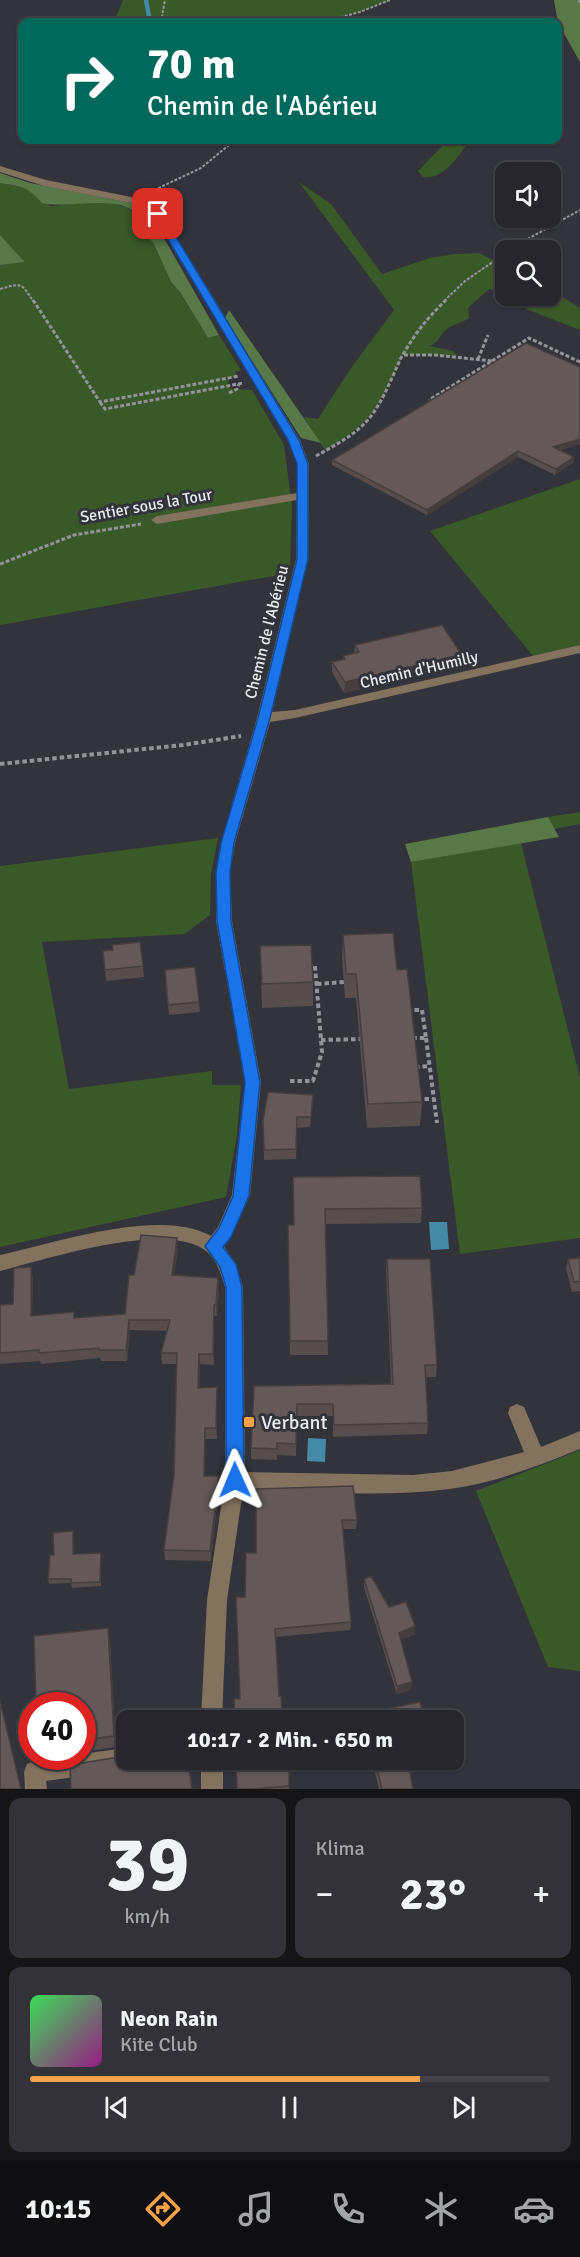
<!DOCTYPE html>
<html lang="de">
<meta charset="utf-8">
<style>
body{margin:0;font-family:Signika,sans-serif;background:#323238;color:#f1f3f6;height:100vh;display:flex;flex-direction:column;font-size:22px;white-space:nowrap}
*{box-sizing:border-box;margin:0}
p{font-size:20px;color:#a4a5a9}
.icon{flex:none;width:33px;height:33px;fill:none;stroke:currentColor;stroke-width:2;stroke-linecap:round;stroke-linejoin:round}
.map{position:relative;height:1789px;overflow:hidden}
.panel{display:flex;flex-direction:column;gap:9px;padding:9px;background:#151518;flex:1}
.panel>*{flex:none}
.hud{position:absolute;left:18px;top:18px;width:544px;height:126px;border-radius:12px;box-shadow:0 2px 4px #0004,0 0 0 2px #424348;background:#00695c;color:#fff;overflow:hidden}
.fabs{position:absolute;left:495px;top:162px;display:grid;gap:12px}
.fabs a{display:grid;place-items:center;width:66px;height:66px;border-radius:12px;background:#26262c;box-shadow:0 2px 4px #0004,0 0 0 2px #424348;font-size:30px}
.speed{position:absolute;left:18px;top:1692px;display:flex;gap:12px;font-size:30px;font-weight:700;text-align:center}
.speed>*{display:grid;place-content:center;width:78px;height:78px;border-radius:50%;background:#26262c;box-shadow:0 2px 4px #0004,0 0 0 2px #424348;line-height:1}
.speed .limit{border:9px solid #d22;background:#fff;color:#111}
.pin{position:absolute;display:grid;place-items:center;width:51px;height:51px;color:#fff;margin:-26px;border-radius:12px;box-shadow:0 3px 9px #0006}
.me{position:absolute;width:66px;margin:-33px;rotate:359deg;stroke-linejoin:round;filter:drop-shadow(0 0 4px #0008)}
.turn{display:flex;align-items:center;gap:21px;height:126px;padding:0 30px;font-size:27px}
.turn .icon{width:78px;height:78px;stroke-width:2.5}
.turn b{display:block;font-size:42px;line-height:51px}
.big{font-size:45px;font-weight:800;line-height:1.1}
.panel .card{flex:1;display:flex;flex-direction:column;justify-content:center;gap:9px;min-width:0;padding:0 21px;border-radius:12px;background:#323238}
.panel .dial{align-items:center;gap:0}
.dial b{font-size:78px;line-height:1}
.song{display:flex;align-items:center;gap:18px}
.cover{width:72px;height:72px;border-radius:9px;background:linear-gradient(135deg,hsl(130 70% 55%),hsl(310 70% 35%))}
.played{height:6px;border-radius:3px;background:linear-gradient(90deg,#f7a248 75%,#424348 75%)}
.keys{display:flex;justify-content:space-around;direction:ltr}
.heat{display:flex;justify-content:space-between;align-items:center;font-size:33px;direction:ltr}
.panel .tiles{flex:1;display:grid;gap:9px;grid-template-columns:1fr 1fr}
.card:last-child{grid-column:span 2}
.trip{position:absolute;left:116px;top:1710px;width:348px;height:60px;border-radius:12px;background:#26262c;box-shadow:0 2px 4px #0004,0 0 0 2px #424348;font-weight:800;line-height:60px;text-align:center}
.tab-bar{display:flex;height:96px;justify-content:space-around;align-items:center;background:#0f0f12;color:#a4a5a9}
.tab-bar .icon{width:42px;height:42px}
.tab-bar .current{color:#f7a248}
.tab-bar b{font-size:27px;color:#f1f3f6}
.map>svg:first-child{display:block}
.green{fill:#3a5928}
.forest{fill:#587947}
.water{fill:#4489a6}
.lines{fill:none;stroke-linecap:round;stroke-linejoin:round}
.stream{stroke:#4489a6;stroke-width:4.5}
.path-far2{stroke:#93939a;stroke-width:2;stroke-dasharray:3 1.5;stroke-linecap:butt}
.path-far1{stroke:#93939a;stroke-width:3;stroke-dasharray:4 2;stroke-linecap:butt}
.path{stroke:#93939a;stroke-width:4;stroke-dasharray:4.5 3;stroke-linecap:butt}
.minor{fill:#83725d;fill-rule:evenodd}
.wall{fill:#564d4c}
.shaded-wall{fill:#463e3e}
.building{fill:#645958;stroke:#463e3e;stroke-width:1.5}
.route{fill:#1a73e8;stroke:#114b97;stroke-width:1.5}
.poi-dot{fill:#f7a248;stroke:#32333b;stroke-width:2}
.labels{text-anchor:middle;stroke-width:6;stroke-linejoin:round;paint-order:stroke}
.street-label{font-size:16px;fill:#eaeaf0;stroke:#32333b}
.near-poi-label{font-size:20px;fill:#eaeaf0;stroke:#32333b;text-anchor:start}
</style>
<div class="map">
<svg width="580" height="1789" viewBox="0 0 580 1789">
<rect width="100%" height="100%" fill="#32333b"/>
<path class="green" d="M123,0H390L360,12L323,22H114Z
M448,140H471C458,154 446,180 423,177L418,171Z
M299,182L331,204L382,274L430,258L456,254L479,253L505,266L506,296H550L551,290L580,308V330L526,309L527,301L500,296L496,290L489,289L468,308L469,318C462,323 453,324 447,329C439,335 439,343 429,346L453,351L457,356L403,355C381,402 372,424 325,450L304,417L318,419L351,368L394,310Z
M0,183L26,188L34,193L38,198L51,206L102,201L126,207L133,211L153,242L171,282L180,292L208,338L219,335L241,370L235,372L237,376L229,378L228,386L231,389L252,390L284,445L292,507L290,573L0,625V265L25,262L0,235Z
M580,479V645L533,656L430,531Z
M580,812V824L554,829L548,817Z
M218,838L211,874L210,915L185,934L42,942L69,1089L212,1071V1085H241L237,1134L226,1197L0,1247V866Z
M521,843L580,1078V1238L460,1254L411,862Z
M580,1450V1671L548,1667L476,1491Z"/>
<path class="forest" d="M554,0H580V62L558,23Z
M0,173L30,183L136,204L152,217L219,335L208,338L180,292L171,282L153,242L144,236C144,184 72,211 42,203C27,186 23,187 0,183Z
M0,235L25,262L0,265Z
M229,310L321,443L301,438L225,318Z
M548,817L559,837L411,862L405,844Z"/>
<path class="water" d="M429,1222H447L449,1249L431,1250Z
M308,1438L326,1439L325,1462L307,1461Z"/>
<g class="lines">
<path class="stream" d="M146,0L150,22"/>
<path class="path-far2" d="M579,0L580,4
M161,22L165,0
M323,22L360,12L390,0
M150,192L201,168L235,140
M508,250L580,210
M0,289C21,283 21,282 33,301
M444,301L465,281L506,253"/>
<path class="path-far1" d="M33,300L100,402L239,376
M404,355H435L492,361L429,400
M478,359L488,335
M492,361L529,338L580,362
M229,393L237,389L239,384
M100,402L105,409L243,383
M316,456C332,447 349,438 362,426C381,408 390,381 401,358C413,336 428,317 446,300
M0,564L74,535L141,524"/>
<path class="path" d="M0,764L183,745L241,736
M317,984L344,982
M407,1010H422L426,1038H412
M426,1038L437,1123
M321,1040L362,1039
M415,1067L430,1066
M290,1081H313L322,1052L315,966H308
M417,1099H434"/>
<path class="minor" d="M0,166L46,180L136,198L148,202L161,212L300,440L309,464L308,559L272,712L295,710L580,645V653L295,718L270,722L235,843L230,872L232,921L261,1082L250,1195L231,1237L224,1246L235,1263L243,1287L245,1472L413,1475L452,1471L524,1452L508,1413L510,1407L517,1404L524,1407L541,1447L580,1431V1449C541,1465 491,1484 449,1489C382,1498 311,1491 243,1490L227,1600L222,1720H201L207,1600L225,1481V1287C221,1274 217,1260 206,1251C166,1220 48,1259 0,1271V1255C55,1243 160,1207 211,1236L218,1227L232,1195L245,1082L216,921V872L221,843L257,718L296,559L297,500L157,524L151,520L157,516L297,493V464L288,440L154,216L142,206L131,203L44,186L0,172Z
M126,1748V1760H137L134,1767L126,1770L46,1781L47,1789H25L24,1772L27,1764L35,1761L82,1756V1754Z
M201,1760H223V1789H201Z"/>
</g>
<path class="wall" d="M580,367V444L560,450L574,462L555,475L518,457L427,515L332,465V460Z
M355,645L462,655L461,665L344,693L332,672V662L343,660V656L354,654Z
M343,935L397,970L422,1102L420,1126L367,1128L356,998H345L342,959Z
M260,946L313,982V1006L262,1008Z
M103,951L143,966L144,977L106,981Z
M165,981L199,1002L200,1012L169,1015Z
M313,1095L310,1127L297,1128L296,1159L264,1160L263,1120Z
M293,1177L422,1208L421,1223L325,1224L328,1355H290L288,1225H294Z
M178,1248L174,1275L219,1289L217,1316H214V1365L200,1364L199,1388L217,1387V1439H205V1476H219V1486L211,1561L165,1560L164,1550L174,1475L176,1364H162L161,1353L167,1331L130,1330L127,1361H101L100,1358L41,1364L40,1361L0,1364V1305L13,1304L33,1278L32,1316L75,1318L125,1314L134,1275Z
M580,1258V1291L572,1292L566,1269L568,1259Z
M387,1259L437,1365L436,1377H426L428,1423L427,1434L333,1437V1416H297L296,1456L277,1455V1460L251,1459V1448L254,1386L391,1384L386,1271Z
M256,1489L357,1520L356,1529H343L351,1622L350,1630L275,1637L240,1699L245,1597L256,1553Z
M73,1536L74,1554L101,1557V1586L72,1588L71,1583L49,1584L48,1579L54,1555Z
M364,1579L389,1607L415,1626V1634L401,1640L411,1690L397,1694L364,1587Z
M108,1628L110,1640L116,1747L82,1752V1706Z
M289,1760V1789H237Z
M372,1760H439L438,1768L410,1773L413,1789H379Z"/>
<path class="shaded-wall" d="M580,439V444L552,452L553,447Z
M518,451V457L427,515V510Z
M574,457V462L555,475L556,469Z
M462,655L461,665L344,693L345,682Z
M177,1238L178,1248L173,1286L172,1275Z
M31,1267L33,1278L32,1327L31,1316Z
M218,1278L219,1289L217,1316L216,1305Z
M214,1305V1365L213,1354Z
M129,1320L130,1330L127,1361L126,1350Z
M199,1354L200,1364L199,1398L198,1388Z
M217,1387V1439L216,1428Z
M205,1428V1486L204,1476Z
M219,1476V1486L211,1561L210,1551Z
M415,1626V1634L398,1641L399,1633Z
M108,1628L110,1640L116,1747L114,1736Z
M412,1682L411,1690L397,1694V1686Z"/>
<path class="building" d="M526,343L580,367V439L553,447L574,457L556,469L518,451L427,510L332,460Z
M442,625L462,655L345,682L332,662L345,659L343,656L359,652L355,645Z
M393,933L397,970L407,969L422,1102L368,1104L356,974H346L343,935Z
M140,942L143,966L105,970L103,951L113,950L112,945Z
M311,945L313,982L262,984L260,946Z
M195,967L199,1002L168,1005L165,970Z
M268,1092L313,1095L311,1117H297L296,1149L264,1150L263,1120Z
M420,1176L422,1208L325,1209L328,1341H290L288,1225H294L293,1177Z
M141,1235L177,1238L172,1275L218,1278L216,1305H214L213,1354H199L198,1388L217,1387L216,1428H205L204,1476H219L210,1551L164,1550L174,1475L176,1389L177,1353H161L170,1320H129L126,1350H99V1348L39,1353V1350L0,1353V1305L13,1304L14,1268L31,1267V1316L74,1312V1318L125,1314L129,1275H134Z
M580,1258V1281L574,1282L568,1259Z
M387,1259H430L437,1365H425L428,1423L334,1425L333,1404H297L296,1444L277,1443V1449L251,1448L254,1386L393,1384Z
M353,1486L357,1520H342L351,1622L275,1629L279,1696H281L282,1720H235L234,1699H240L236,1597H245L246,1553H256V1489Z
M73,1531V1554L101,1553L100,1582L71,1583V1579H48L50,1555H54L53,1533Z
M371,1576L389,1607L406,1602L415,1626L399,1633L412,1682L397,1686L364,1579Z
M108,1628L114,1736L82,1740V1706H36L34,1636Z
M0,1701L21,1789H0Z
M420,1702L425,1720L430,1719L431,1720H374L372,1712Z
M126,1756V1760H188L192,1789H71L70,1765Z
M236,1760H289V1786L253,1789H237Z
M375,1760H424L408,1763L413,1789H382Z"/>
<path class="route" d="M158,212L162,214L299,440L308,464V559L270,718L234,843L230,872L231,921L260,1082L249,1196L231,1237L223,1247L236,1264L242,1287L244,1480L241,1486L235,1489L229,1486L226,1480V1287L220,1267L205,1246L219,1228L233,1196L245,1082L217,921L216,872L221,843L258,718L297,559V464L288,440L153,214Z"/>
<rect class="poi-dot" x="243" y="1416" width="12" height="12" rx="3"/>
<g class="labels">
<g class="street-label">
<text transform="translate(146 505) rotate(-10)" y="6">Sentier sous la Tour</text>
<text transform="translate(266 632) rotate(-76)" y="6">Chemin de l'Abérieu</text>
<text transform="translate(419 669) rotate(-13)" y="6">Chemin d'Humilly</text>
</g>
<g class="near-poi-label">
<text x="261" y="1429">Verbant</text>
</g>
</g>
</svg>
<div class="fabs">
<a><svg class="icon" aria-label="sound" viewBox="0 0 24 24"><path d="M4 9h4l5-4v14l-5-4H4zM17 9q2 3 0 6"/></svg></a>
<a><svg class="icon" aria-label="search" viewBox="0 0 24 24"><circle cx="10" cy="10" r="6"/><path d="M15 15l6 6"/></svg></a>
</div>
<div class="speed"><div class="limit">40</div></div>
<div class="pin" style="left:158px;top:214px;background:#d93025"><svg class="icon" aria-label="arrive" viewBox="0 0 24 24"><path d="M6 21V4h12l-3 4 3 4H6"/></svg></div>
<svg class="me" style="left:235px;top:1480px" viewBox="-20 -20 40 40"><path d="M0-17L14 15 0 8-14 15z" fill="#1a73e8" stroke="#fff" stroke-width="4"/></svg>
<div class="trip">10:17 · 2 Min. · 650 m</div>
<div class="hud">
<div class="turn"><svg class="icon" aria-label="right" viewBox="0 0 24 24"><path d="M7 20v-9h11M14 6l5 5-5 5"/></svg><div><b>70 m</b>Chemin de l'Abérieu</div></div>
</div>
</div>
<section class="panel">
<div class="tiles">
<div class="card dial"><b>39</b><p>km/h</p></div>
<div class="card"><p>Klima</p>
<div class="heat"><a>−</a><b class="big">23°</b><a>+</a></div>
</div>
<div class="card">
<div class="song"><i class="cover"></i><div><b>Neon Rain</b><p>Kite Club</p></div></div>
<div class="played"></div>
<div class="keys"><svg class="icon" aria-label="previous" viewBox="0 0 24 24"><path d="M18 5L8 12l10 7zM5 5v14"/></svg><svg class="icon" aria-label="pause" viewBox="0 0 24 24"><path d="M8 5v14M16 5v14"/></svg><svg class="icon" aria-label="next" viewBox="0 0 24 24"><path d="M6 5l10 7-10 7zM19 5v14"/></svg></div>
</div>
</div>
</section>
<nav class="tab-bar">
<b>10:15</b>
<svg class="icon current" aria-label="directions" viewBox="0 0 24 24"><path d="M12 3l9 9-9 9-9-9zM9 14v-3h6M13 9l2 2-2 2"/></svg>
<svg class="icon" aria-label="music" viewBox="0 0 24 24"><path d="M9 18V5l10-2v13"/><circle cx="6" cy="18" r="3"/><circle cx="16" cy="16" r="3"/></svg>
<svg class="icon" aria-label="phone" viewBox="0 0 24 24"><path d="M5 4h4l2 5-3 2q2 4 5 5l2-3 5 2v4C11 20 4 13 5 4z"/></svg>
<svg class="icon" aria-label="climate" viewBox="0 0 24 24"><path d="M12 3v18M4 7l16 10M4 17L20 7"/></svg>
<svg class="icon" aria-label="car" viewBox="0 0 24 24"><path d="M5 17H2v-5l4-1 3-4h7l3 4 3 1v5h-3M9 17h6M6 11h13"/><circle cx="7" cy="17" r="2"/><circle cx="17" cy="17" r="2"/></svg>
</nav>
